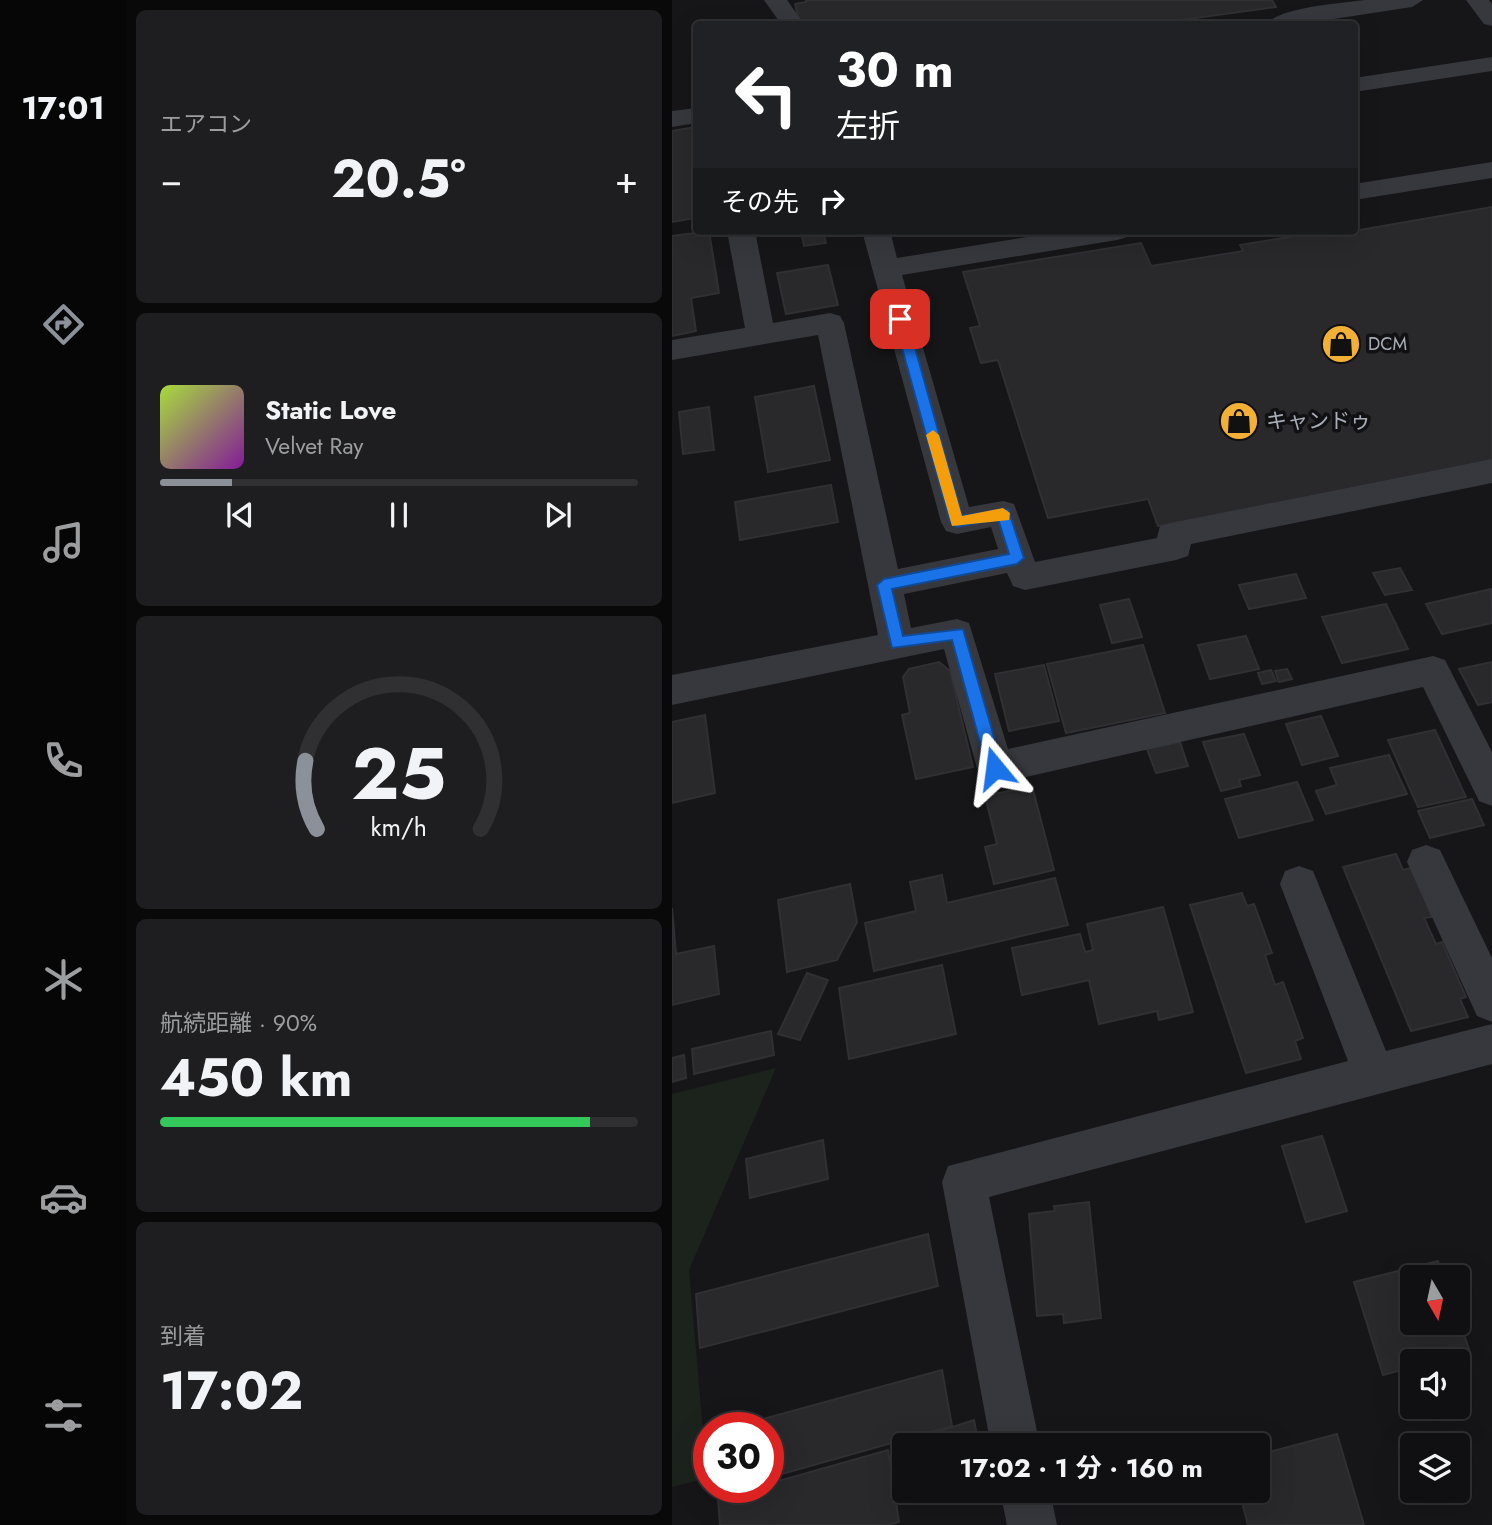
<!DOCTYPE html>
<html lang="ja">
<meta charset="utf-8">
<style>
body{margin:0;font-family:Jost,"Noto Sans JP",sans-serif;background:#1e1e20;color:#f1f3f6;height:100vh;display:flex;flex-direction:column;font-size:26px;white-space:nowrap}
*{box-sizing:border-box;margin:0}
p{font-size:23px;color:#9c9d9f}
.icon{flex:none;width:38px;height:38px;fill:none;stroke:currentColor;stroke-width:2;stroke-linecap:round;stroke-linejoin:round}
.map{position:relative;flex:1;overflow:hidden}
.details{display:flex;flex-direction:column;gap:10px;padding:10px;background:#09090a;width:546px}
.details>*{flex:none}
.banner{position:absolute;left:21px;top:21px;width:665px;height:214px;border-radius:7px;box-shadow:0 7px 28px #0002,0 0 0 2px #303032;background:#202124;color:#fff;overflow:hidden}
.needle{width:46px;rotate:171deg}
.controls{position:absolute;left:728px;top:1265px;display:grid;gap:14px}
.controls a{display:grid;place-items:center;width:70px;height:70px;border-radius:7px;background:#101012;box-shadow:0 7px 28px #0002,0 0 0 2px #303032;font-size:35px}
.speed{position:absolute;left:21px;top:1412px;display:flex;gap:14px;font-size:35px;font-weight:700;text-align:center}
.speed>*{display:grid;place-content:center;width:91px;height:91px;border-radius:50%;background:#101012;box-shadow:0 7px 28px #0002,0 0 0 2px #303032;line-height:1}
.speed .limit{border:10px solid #d22;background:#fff;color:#111}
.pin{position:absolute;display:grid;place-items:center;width:60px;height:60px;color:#fff;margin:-30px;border-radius:14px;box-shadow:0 4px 10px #0006}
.me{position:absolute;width:77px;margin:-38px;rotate:344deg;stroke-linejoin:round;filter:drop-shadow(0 0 5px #0008)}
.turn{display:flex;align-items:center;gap:24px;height:147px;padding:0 28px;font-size:32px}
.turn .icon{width:91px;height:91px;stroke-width:2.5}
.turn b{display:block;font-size:49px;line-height:60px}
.then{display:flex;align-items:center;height:66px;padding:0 28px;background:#0003;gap:14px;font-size:26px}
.big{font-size:52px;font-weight:700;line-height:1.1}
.details .card{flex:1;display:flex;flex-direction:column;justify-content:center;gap:10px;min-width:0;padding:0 24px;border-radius:10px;background:#1e1e20}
.details .dial{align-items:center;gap:0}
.dial svg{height:182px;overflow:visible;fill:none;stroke:#303032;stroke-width:7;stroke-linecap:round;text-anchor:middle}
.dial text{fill:#f1f3f6;stroke:none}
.song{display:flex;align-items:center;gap:21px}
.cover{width:84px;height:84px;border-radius:10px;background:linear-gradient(135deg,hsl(80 70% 55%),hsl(290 70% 35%))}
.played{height:7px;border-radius:4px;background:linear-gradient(90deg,#8c9099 15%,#303032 15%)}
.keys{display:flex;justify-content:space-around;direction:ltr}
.heat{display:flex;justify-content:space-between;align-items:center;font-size:38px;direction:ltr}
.charge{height:10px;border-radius:5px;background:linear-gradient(90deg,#34c759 90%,#303032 0)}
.trip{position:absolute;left:220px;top:1433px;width:378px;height:70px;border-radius:7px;background:#101012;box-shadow:0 7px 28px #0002,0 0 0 2px #303032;font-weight:700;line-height:70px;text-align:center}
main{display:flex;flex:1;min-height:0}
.tab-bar{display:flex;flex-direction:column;width:126px;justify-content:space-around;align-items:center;background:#060607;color:#9c9d9f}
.tab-bar .icon{width:49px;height:49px}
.tab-bar .selected{color:#8c9099}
.tab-bar b{font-size:32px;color:#f1f3f6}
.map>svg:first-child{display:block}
.green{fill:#1c231d}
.building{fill:#29292c;stroke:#303034;stroke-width:2}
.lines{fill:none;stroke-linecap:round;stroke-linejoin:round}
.minor{fill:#37383d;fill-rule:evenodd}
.route{fill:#1a73e8;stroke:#114b97;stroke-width:2}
.slow{fill:#f59e0b}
.labels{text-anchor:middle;stroke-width:7;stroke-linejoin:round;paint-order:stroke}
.far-poi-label{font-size:18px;fill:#a8adb8;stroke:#111113;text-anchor:start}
.poi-label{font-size:21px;fill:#a8adb8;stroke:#111113;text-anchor:start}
</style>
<main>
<nav class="tab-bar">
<b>17:01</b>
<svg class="icon selected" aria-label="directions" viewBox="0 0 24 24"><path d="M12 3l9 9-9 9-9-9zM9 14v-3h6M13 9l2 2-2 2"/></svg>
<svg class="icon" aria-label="music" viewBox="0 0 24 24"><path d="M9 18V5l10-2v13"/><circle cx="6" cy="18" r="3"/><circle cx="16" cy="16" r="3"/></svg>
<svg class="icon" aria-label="phone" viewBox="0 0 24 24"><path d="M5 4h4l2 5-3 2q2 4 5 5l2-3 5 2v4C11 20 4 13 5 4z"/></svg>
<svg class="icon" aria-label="climate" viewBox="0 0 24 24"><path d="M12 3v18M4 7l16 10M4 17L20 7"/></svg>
<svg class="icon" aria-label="car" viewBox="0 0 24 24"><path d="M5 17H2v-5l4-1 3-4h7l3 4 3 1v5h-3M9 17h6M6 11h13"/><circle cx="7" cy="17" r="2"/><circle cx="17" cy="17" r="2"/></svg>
<svg class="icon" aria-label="filters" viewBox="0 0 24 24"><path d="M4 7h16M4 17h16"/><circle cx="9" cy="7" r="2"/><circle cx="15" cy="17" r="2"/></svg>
</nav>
<section class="details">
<div class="card"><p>エアコン</p>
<div class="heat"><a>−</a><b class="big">20.5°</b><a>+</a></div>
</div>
<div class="card">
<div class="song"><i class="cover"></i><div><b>Static Love</b><p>Velvet Ray</p></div></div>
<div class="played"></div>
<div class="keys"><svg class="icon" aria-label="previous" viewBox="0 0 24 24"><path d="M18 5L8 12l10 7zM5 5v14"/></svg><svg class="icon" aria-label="pause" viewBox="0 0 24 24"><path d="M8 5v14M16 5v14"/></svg><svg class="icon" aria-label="next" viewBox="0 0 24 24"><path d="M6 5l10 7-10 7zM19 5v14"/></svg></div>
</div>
<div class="card dial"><svg viewBox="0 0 100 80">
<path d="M14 69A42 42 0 1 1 86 69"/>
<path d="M14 69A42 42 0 0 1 9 39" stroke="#8c9099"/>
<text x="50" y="56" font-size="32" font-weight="700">25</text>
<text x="50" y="72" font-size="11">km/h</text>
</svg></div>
<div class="card"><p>航続距離 · 90%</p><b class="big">450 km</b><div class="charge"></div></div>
<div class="card"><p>到着</p><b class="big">17:02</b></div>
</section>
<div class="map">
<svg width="820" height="1525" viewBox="0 0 820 1525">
<rect width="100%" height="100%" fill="#161618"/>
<path class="green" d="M104,1068L17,1270L35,1478L0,1487V1094Z"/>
<path class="building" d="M134,0H600L604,7L480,24H128L123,4L134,2Z
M23,127L24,218L0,222V131Z
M820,207V461L486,526L476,499L376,518L326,360L309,363L298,328L308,326L291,272L469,243L479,266L571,251L568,245L654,231H682Z
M37,231L47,293L19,298L24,331L0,336V236Z
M129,231H151L154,243L132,246Z
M156,265L166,305L114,314L105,273Z
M142,386L158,460L96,472L83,397Z
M37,407L42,450L11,454L7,412Z
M159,485L166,522L68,540L63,502Z
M728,568L740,590L713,595L701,573Z
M624,574L634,598L577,609L567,585Z
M819,589L820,623L770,634L754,604Z
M457,599L470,637L440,643L428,605Z
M714,604L736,649L670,663L650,617Z
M574,636L587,669L538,679L526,645Z
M471,645L493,713L394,733L375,664Z
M267,662L278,671L301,767L244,779L230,715L238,713L231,677L237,669Z
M820,662V702L806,705L787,669Z
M372,665L387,721L337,731L323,674Z
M615,669L620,679L607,682L603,671Z
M599,670L604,681L590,684L586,673Z
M33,715L43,793L0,803V722Z
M649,716L666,756L630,765L614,724Z
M763,730L794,797L746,807L716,740Z
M572,734L588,775L567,780L569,786L549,791L531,742Z
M508,742L516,766L484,773L475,749Z
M717,755L735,794L654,814L644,791L665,785L658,768Z
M625,782L641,820L567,838L553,799Z
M360,786L382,870L322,884L313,847L325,844L313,796Z
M800,799L812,825L758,838L746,811Z
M724,854L731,870L739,868L760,917L752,918L764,944L770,942L794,997L788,999L796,1017L739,1031L671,867Z
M270,875L275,903L383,878L396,925L202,971L193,923L244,911L238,882Z
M178,884L185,922L165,960L115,972L106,900Z
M570,893L575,906L582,904L600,953L593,955L603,985L611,982L631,1038L623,1041L629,1059L574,1073L518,905Z
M491,907L521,1012L487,1020L485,1011L427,1024L417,980L350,995L340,948L408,934L413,952L421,950L415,924Z
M0,908L4,954L42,946L47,994L0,1005Z
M270,965L284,1034L177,1059L167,988Z
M135,973L156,980L128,1040L106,1034Z
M99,1031L102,1055L22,1074L20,1049Z
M12,1055L14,1078L0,1082V1058Z
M650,1136L675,1211L634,1222L610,1146Z
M151,1140L156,1179L78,1198L74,1159Z
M417,1202L429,1318L392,1323L391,1314L365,1316L357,1214L383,1211L382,1206Z
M256,1234L266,1286L28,1348L24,1294Z
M766,1261L772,1278H740V1323H786V1317L798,1352L761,1362H740V1367L711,1375L682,1282Z
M270,1370L280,1426L96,1478V1428H58Z
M302,1420L307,1446H238L237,1441Z
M665,1434L692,1525H576L567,1491H586V1455Z
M216,1450L227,1522L215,1525H48L46,1499L85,1488H96V1484Z"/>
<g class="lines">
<path class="minor" d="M92,0H115L132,24H109Z
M693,0H751L740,7L629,24H595C607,7 672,3 693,0Z
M794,0H817L820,4V26L812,24Z
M820,57V71L682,92V78Z
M24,108V123L0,127V111Z
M820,162V178L682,200V184Z
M55,231H83L101,323L158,313L168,316L172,323L226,569L326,549L319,527L285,534L274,531L269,522L190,231H218L225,258L392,231H459L455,237L445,240L230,275L297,507L331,501L342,504L363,562L485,538L488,526L500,523L820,459V483L519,544L516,556L504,560L353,590L341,586L335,573L232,594L239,628L285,619L297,623L336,749L761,656L773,660L820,752V806L807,801L751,687L323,784L310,779L305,768L272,649L0,705V675L206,635L146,335L0,360V340L73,328Z
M754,845L768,850L820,958V1022L805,1016L735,862L740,850Z
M627,866L641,871L714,1051L820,1024V1064L317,1197L368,1446H319L270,1182L276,1166L676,1061L608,884L613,871Z
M328,1491H378L385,1525H335Z"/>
</g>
<path class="route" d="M228,315L235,319L290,516L336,509L352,558L345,564L220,589L231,636L291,629L331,768L323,775L315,768L280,640L220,648L205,585L212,579L337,554L326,519L285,527L278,522L222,319Z"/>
<path class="slow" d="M261,430L267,435L290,516L331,508L338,513L337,520L280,526L254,435Z"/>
<defs>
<g id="shop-disc" transform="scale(2.0125)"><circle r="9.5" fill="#f2b134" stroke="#111113"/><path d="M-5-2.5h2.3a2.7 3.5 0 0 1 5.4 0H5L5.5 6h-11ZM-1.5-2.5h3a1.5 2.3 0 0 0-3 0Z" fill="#111"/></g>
</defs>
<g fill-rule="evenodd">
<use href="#shop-disc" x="669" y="344"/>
<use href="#shop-disc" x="567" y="421"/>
</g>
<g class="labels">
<g class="far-poi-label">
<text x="696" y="350">DCM</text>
</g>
<g class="poi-label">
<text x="594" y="428">キャンドゥ</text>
</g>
</g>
</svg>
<div class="controls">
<a><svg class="needle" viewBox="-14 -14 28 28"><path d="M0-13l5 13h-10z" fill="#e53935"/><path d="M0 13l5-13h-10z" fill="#9c9d9f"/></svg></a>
<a><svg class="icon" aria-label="sound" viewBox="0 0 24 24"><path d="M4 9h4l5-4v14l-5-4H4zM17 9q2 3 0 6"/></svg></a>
<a><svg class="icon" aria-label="layers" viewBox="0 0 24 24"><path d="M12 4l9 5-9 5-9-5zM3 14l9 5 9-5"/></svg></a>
</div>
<div class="speed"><div class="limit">30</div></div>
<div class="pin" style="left:228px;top:319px;background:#d93025"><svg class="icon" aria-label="arrive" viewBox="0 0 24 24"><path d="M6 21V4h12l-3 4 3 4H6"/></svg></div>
<svg class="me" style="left:323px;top:768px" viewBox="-20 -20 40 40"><path d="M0-17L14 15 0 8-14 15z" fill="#1a73e8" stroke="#fff" stroke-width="4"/></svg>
<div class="trip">17:02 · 1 分 · 160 m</div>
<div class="banner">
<div class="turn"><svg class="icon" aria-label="left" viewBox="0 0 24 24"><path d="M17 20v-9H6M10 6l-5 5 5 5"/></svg><div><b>30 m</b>左折</div></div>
<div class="then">その先<svg class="icon" aria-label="right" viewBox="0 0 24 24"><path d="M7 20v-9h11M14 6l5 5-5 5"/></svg></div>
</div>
</div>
</main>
